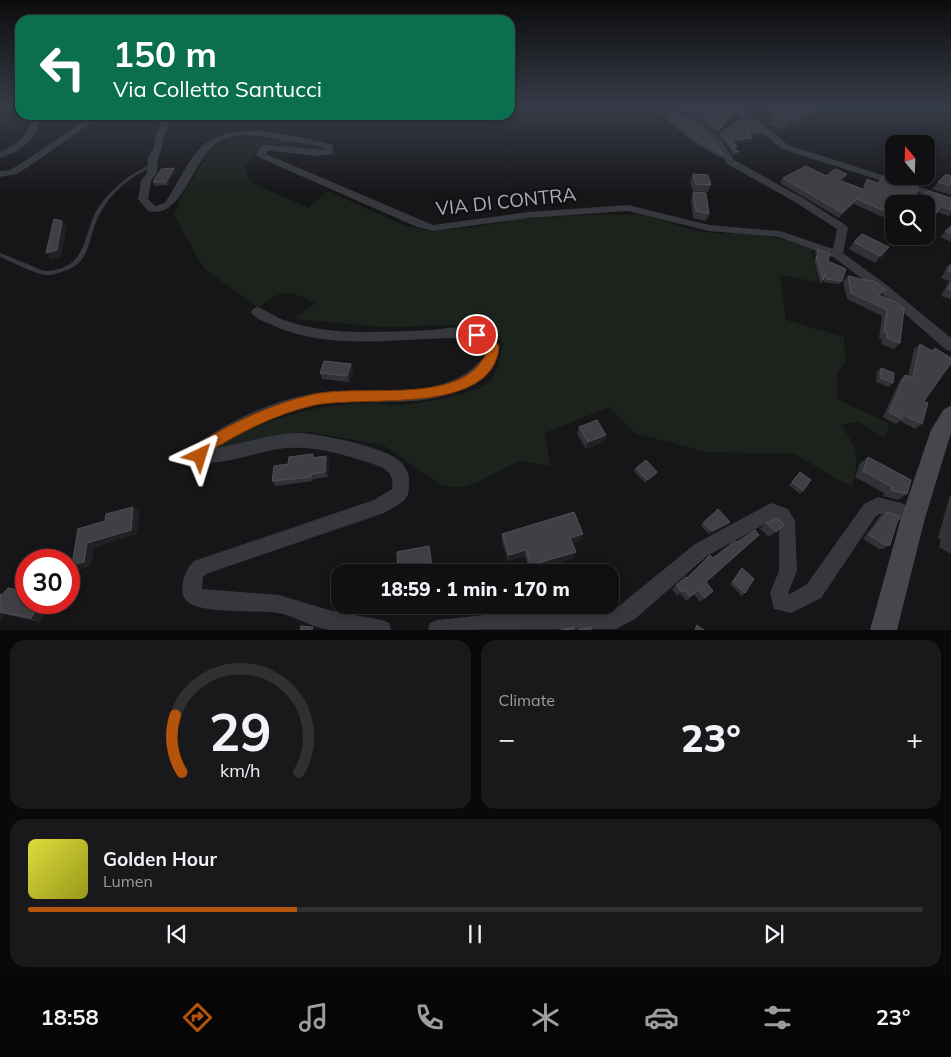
<!DOCTYPE html>
<meta charset="utf-8">
<style>
body{margin:0;font-family:Mulish,sans-serif;background:#19191b;color:#f1f3f6;height:100vh;display:flex;flex-direction:column;font-size:19px;white-space:nowrap}
*{box-sizing:border-box;margin:0}
p{font-size:16px;color:#9c9d9f}
.icon{flex:none;width:28px;height:28px;fill:none;stroke:currentColor;stroke-width:2;stroke-linecap:round;stroke-linejoin:round}
.map{position:relative;height:630px;overflow:hidden}
.drawer{display:flex;flex-direction:column;gap:10px;padding:10px;background:#09090a;flex:1}
.drawer>*{flex:none}
.banner{position:absolute;left:15px;top:15px;width:500px;height:105px;border-radius:15px;box-shadow:0 2px 8px #0003,0 0 0 1px #303032;background:#0b6e4f;color:#fff;overflow:hidden}
.needle{width:32px;rotate:341deg}
.fabs{position:absolute;left:885px;top:135px;display:grid;gap:10px}
.fabs a{display:grid;place-items:center;width:50px;height:50px;border-radius:10px;background:#101012;box-shadow:0 2px 8px #0003,0 0 0 1px #303032;font-size:25px}
.speed{position:absolute;left:15px;top:549px;display:flex;gap:10px;font-size:25px;font-weight:700;text-align:center}
.speed>*{display:grid;place-content:center;width:65px;height:65px;border-radius:50%;background:#101012;box-shadow:0 2px 8px #0003,0 0 0 1px #303032;line-height:1}
.speed .limit{border:8px solid #d22;background:#fff;color:#111}
.pin{position:absolute;display:grid;place-items:center;width:42px;height:42px;color:#fff;margin:-21px;border:2px solid #fff;border-radius:50%;box-shadow:0 1px 5px #0007}
.me{position:absolute;width:55px;margin:-28px;rotate:41deg;stroke-linejoin:round;filter:drop-shadow(0 0 4px #0008)}
.turn{display:flex;align-items:center;gap:18px;height:105px;padding:0 15px;font-size:22px}
.turn .icon{width:65px;height:65px;stroke-width:2.5}
.turn b{display:block;font-size:35px;line-height:42px}
.big{font-size:38px;font-weight:800;line-height:1.1}
.drawer .widget{flex:1;display:flex;flex-direction:column;justify-content:center;gap:8px;min-width:0;padding:0 18px;border-radius:15px;background:#19191b}
.drawer .dial{align-items:center;gap:0}
.dial svg{height:130px;overflow:visible;fill:none;stroke:#303032;stroke-width:7;stroke-linecap:round;text-anchor:middle}
.dial text{fill:#f1f3f6;stroke:none}
.song{display:flex;align-items:center;gap:15px}
.cover{width:60px;height:60px;border-radius:8px;background:linear-gradient(135deg,hsl(60 70% 55%),hsl(60 70% 35%))}
.played{height:5px;border-radius:2px;background:linear-gradient(90deg,#b45309 30%,#303032 30%)}
.keys{display:flex;justify-content:space-around;direction:ltr}
.heat{display:flex;justify-content:space-between;align-items:center;font-size:28px;direction:ltr}
.drawer .tiles{flex:1;display:grid;gap:10px;grid-template-columns:1fr 1fr}
.widget:last-child{grid-column:span 2}
.trip{position:absolute;left:331px;top:564px;width:288px;height:50px;border-radius:15px;background:#101012;box-shadow:0 2px 8px #0003,0 0 0 1px #303032;font-weight:800;line-height:50px;text-align:center}
.menu{display:flex;height:80px;justify-content:space-around;align-items:center;background:#060607;color:#9c9d9f}
.menu .icon{width:35px;height:35px}
.menu .on{color:#b45309}
.menu b{font-size:22px;color:#f1f3f6}
.map>svg:first-child{display:block}
.green{fill:#1c231d}
.lines{fill:none;stroke-linecap:round;stroke-linejoin:round}
.lane{fill:#37383d;fill-rule:evenodd}
.street{fill:#37383d;fill-rule:evenodd}
.secondary{fill:#45474d;fill-rule:evenodd}
.wall{fill:#323236}
.shaded-wall{fill:#212124}
.building{fill:#3f3f44;stroke:#4f5156}
.route{fill:#b45309;stroke:#753606}
.labels{text-anchor:middle;stroke-width:5;stroke-linejoin:round;paint-order:stroke}
.street-label{font-size:19px;fill:#a8adb8;stroke:#111113}
</style>
<div class="map">
<svg width="951" height="630" viewBox="0 0 951 630">
<rect width="100%" height="100%" fill="#161618"/>
<path class="green" d="M251,135L264,136L327,149V152L260,149L252,157L246,166L249,181C269,192 289,198 308,208L328,191L405,226L430,231L477,227L519,219L605,214L645,215L696,231L722,234L747,233L787,240L811,249L818,282L780,275L786,320L844,337L845,362L837,373V399L890,424L884,437L858,422L841,425C859,451 859,456 852,486L844,483L795,454L706,452L635,433L609,407L545,433L550,466L518,461L480,481L462,487L443,486L383,445L308,432L287,434L217,450L215,447C225,440 237,435 248,430C289,413 325,404 370,403C379,402 387,406 396,405C414,405 471,394 485,385C498,375 500,359 503,344L497,333L454,325L383,327L294,319L316,303C285,290 286,287 258,308L204,268L174,216L180,199L210,151C221,140 235,137 251,135Z"/>
<g class="lines">
<path class="lane" d="M150,165H152L154,166C149,169 143,171 137,175C123,183 110,196 102,210C94,222 92,237 87,250C81,264 73,269 58,273C55,274 51,275 47,275C36,275 11,261 0,257V253C11,257 21,262 32,266C37,268 42,271 47,271C50,271 55,270 58,269C88,262 84,230 98,208C111,189 129,174 150,165Z"/>
<path class="street" d="M654,106H663L671,111L690,115L721,139L734,160L803,198L847,226L848,228L843,253L888,286L951,338V351L946,350L880,292L833,257L779,237L709,231L628,211L528,218L433,231L417,227L258,157L256,155L261,146L264,145L326,150C317,144 297,143 285,141C265,136 240,131 221,141C191,156 185,220 148,211L138,199L141,181L147,173L148,158L154,148L156,134L164,119L170,115H179L170,122L164,134L162,148L158,158L157,173L151,181L148,199L155,206L165,203C174,189 190,158 200,148C232,117 296,136 333,145V154L316,156L272,151H267L266,154L433,225L528,212L628,205L709,225L780,231L833,249L837,229L795,202L727,164L714,143L684,119L665,115Z
M729,106H738L743,108L788,145L951,197V203L782,149Z
M32,115H40C39,138 21,152 0,158V152C18,144 30,135 32,115Z
M93,115H102L28,167L16,174L0,177V171L10,170L22,163Z
M257,307C267,310 275,317 284,320C309,329 337,332 363,332C385,332 408,331 431,330C444,329 458,326 472,328C482,330 492,333 497,343C502,352 496,362 489,370C440,419 370,393 309,406C276,414 244,428 216,448C244,444 271,433 299,433C321,434 386,447 401,462C406,467 410,476 409,483C409,488 409,494 406,498C402,504 390,509 384,513L206,574L203,577L202,589L279,595L332,611L382,620L389,623L391,630C371,630 350,630 330,630C312,628 296,616 278,613C258,610 202,614 188,602C176,593 185,569 194,561L374,500L392,489C395,470 382,467 367,462C341,454 316,446 288,448C263,449 216,469 195,461C188,447 202,440 213,433C242,415 277,400 311,394C363,384 436,404 476,365C482,359 487,355 486,346L476,339L465,338C400,337 331,353 270,324C263,321 254,318 251,312L253,309Z
M878,497L901,503L919,512L921,518L919,524L913,526L897,519L880,514L876,516L821,598L791,613L774,609L770,593L779,571V524L772,520L707,556L635,619L616,629L428,630L430,623L437,620L485,615L614,610L695,544L771,503L788,509L795,521L797,571L788,593L790,594L807,584L864,504Z"/>
<path class="secondary" d="M951,406V433L925,518L897,630H870L901,518L931,430L944,409Z"/>
</g>
<path class="wall" d="M670,106H732L736,109L734,113L717,134L691,114L674,110Z
M766,106H810L814,115L797,126L792,124L783,130L769,125L772,117L776,114L764,109Z
M929,106H951V113Z
M666,116L723,155L721,158L697,145L665,119Z
M762,131L761,134L750,135L752,142L735,144L737,146L735,149L737,155L734,156L719,135L721,132Z
M894,165V176H924L918,185L887,175Z
M174,168L175,172L168,185L155,186L153,182Z
M693,174L711,185L708,192L693,191L690,181Z
M847,174L844,179L841,181L863,189L864,184L867,179L894,204V222L854,204L839,218L780,183L783,178Z
M951,176V194L950,195L932,189L938,182Z
M693,192L709,214L706,221L693,218L691,199Z
M951,199V213L949,216L938,212L926,204Z
M951,226V242L940,237Z
M854,242L889,247L884,255L875,263L849,249Z
M817,249L828,261L842,281L839,284L824,282L823,280L820,284L814,260L816,257L815,252Z
M951,263V299L941,296L949,281L941,278L947,267Z
M848,276L898,305L900,343L894,349L881,344L882,339L879,338L882,316L847,299L843,282Z
M920,344L924,401L922,424L915,429L900,421L896,424L883,417L900,380L905,375L908,376L914,349Z
M351,364L353,370L349,382L322,379L320,373Z
M881,368L893,383L889,387L876,382L877,372Z
M579,427L606,435L604,442L586,449L577,434Z
M313,454L314,458L326,456L329,461L328,477L313,479V481L275,486L272,481L288,464Z
M868,457L907,494L898,500L883,496L884,493L855,477L860,463Z
M636,468L656,475L645,483L634,471Z
M800,472L803,491L800,494L789,485Z
M950,495H951V554L939,547L941,540L938,538Z
M887,512L890,545L883,549H879L863,539L880,516Z
M703,523L727,525L709,534L701,526Z
M766,523L784,525L769,537L760,529Z
M502,534L580,541L573,543L576,552L573,558L530,571L525,556L508,561L502,541Z
M742,568L745,593L742,596L730,584L739,571Z
M686,577L687,578L706,582L705,598L700,602L694,594L686,601L680,593L677,596L672,589Z
M0,594L26,602H53L40,622L4,614L0,620Z"/>
<path class="shaded-wall" d="M818,107L814,115L797,126L801,118Z
M736,109L734,113L717,134L719,130Z
M795,116L792,124L783,130L787,122Z
M753,138L752,142L730,145L731,141Z
M735,152H739L737,155L734,156Z
M174,168L175,172L168,185L166,182Z
M847,174L844,179L836,185L839,180Z
M857,199L854,204L839,218L842,213Z
M62,221L67,227L61,257L51,259L46,253Z
M889,247L884,255L875,263L880,256Z
M886,290L881,296L878,295Z
M351,364L353,370L349,382L347,376Z
M606,435L604,442L586,449L588,442Z
M326,456L329,461L328,477L325,472Z
M657,472L656,475L645,483L647,480Z
M133,507L140,512L137,534L94,548L91,566L79,570L72,565L87,543Z
M730,522L727,525L709,534L712,531Z
M583,534L580,541L568,544L570,538Z
M526,550L525,556L508,561L509,555Z
M576,552L573,558L530,571L531,565Z
M69,593L74,595L69,604L66,602H69Z
M41,602H53L40,622L31,618Z
M0,612L4,614L0,620Z"/>
<path class="building" d="M675,106H732L736,109L719,130L692,110Z
M780,106H808L818,107L801,118L795,116L787,122L772,117L785,108Z
M672,115L684,117L714,141L723,155L698,141L666,116Z
M746,117L762,131L746,132L753,138L731,141L737,146L733,147L739,152H735L721,132Z
M806,166L826,176L835,169L847,174L839,180L865,190L867,179L878,183L883,177L918,188L912,204H894V215L857,199L842,213L783,178Z
M174,168L166,182H153L161,169Z
M693,174L708,175L711,185L696,184Z
M946,174L951,176V186L938,182Z
M928,191L951,199V210L941,206L926,229V204H915Z
M693,192L706,193L709,214L696,211Z
M54,219L62,221L57,250L46,253Z
M951,226V234L945,231Z
M862,234L889,247L880,256L854,242Z
M817,249L830,254L828,261L846,269L842,281L827,279L825,274L823,280L816,256L819,257Z
M951,265V272L948,271Z
M848,276L870,281L872,280L886,290L878,295L898,303V305L904,308L900,343L887,338V333L884,332L887,310L851,293Z
M951,283V290L948,289Z
M920,344L932,351L935,348L951,358V363L924,401L928,403L922,424L903,415L902,419L889,412L905,375L913,378Z
M324,361L351,364L347,376L320,373Z
M881,368L894,373L893,383L880,378Z
M597,420L606,435L588,442L579,427Z
M313,454L312,458L326,456L325,472L311,474V477L272,481L274,466L288,464L289,457Z
M868,457L911,480L907,494L891,490L892,487L863,471Z
M646,460L657,472L647,480L636,468Z
M800,472L811,480L803,491L792,482Z
M133,507L131,530L87,543L84,562L72,565L78,529L105,521L106,514Z
M718,509L730,522L712,531L703,523Z
M574,512L583,534L570,538L576,552L531,565L526,550L509,555L502,534Z
M887,512L899,516L890,545H885L869,535Z
M777,518L784,525L776,532L766,523Z
M755,530L759,535L706,582L713,591L705,598L698,590L690,597L684,590L681,592L676,585L686,577L687,578L710,555L713,558L735,541L737,542Z
M429,546L433,572H398L397,552Z
M742,568L754,579L745,593L733,582Z
M8,588L26,592V602H41L31,618L0,612V594L2,595Z
M697,625L704,630H695Z
M301,626L313,627L312,630H300Z
M574,627V630H561Z
M591,627V630H578Z"/>
<linearGradient id="sky" x2="0" y2="1"><stop stop-color="#0c0c0d"/><stop offset="0.55" stop-color="#363c48"/><stop offset="1" stop-color="#363c48" stop-opacity="0"/></linearGradient>
<rect width="951" height="194" fill="url(#sky)"/>
<path class="route" d="M477,330L493,336L499,347C493,418 357,394 311,406C274,415 239,433 207,453L205,461L200,463L195,461L193,456L196,445C231,423 269,405 310,395C356,383 450,405 481,362C484,358 489,352 486,345C483,340 474,341 471,335Z"/>
<g class="labels">
<g class="street-label">
<text transform="translate(506 201) rotate(-6)" y="7">VIA DI CONTRA</text>
</g>
</g>
</svg>
<div class="fabs">
<a><svg class="needle" viewBox="-14 -14 28 28"><path d="M0-13l5 13h-10z" fill="#e53935"/><path d="M0 13l5-13h-10z" fill="#9c9d9f"/></svg></a>
<a><svg class="icon" aria-label="search" viewBox="0 0 24 24"><circle cx="10" cy="10" r="6"/><path d="M15 15l6 6"/></svg></a>
</div>
<div class="speed"><div class="limit">30</div></div>
<div class="pin" style="left:477px;top:335px;background:#d93025"><svg class="icon" aria-label="arrive" viewBox="0 0 24 24"><path d="M6 21V4h12l-3 4 3 4H6"/></svg></div>
<svg class="me" style="left:200px;top:456px" viewBox="-20 -20 40 40"><path d="M0-17L14 15 0 8-14 15z" fill="#b45309" stroke="#fff" stroke-width="4"/></svg>
<div class="trip">18:59 · 1 min · 170 m</div>
<div class="banner">
<div class="turn"><svg class="icon" aria-label="left" viewBox="0 0 24 24"><path d="M17 20v-9H6M10 6l-5 5 5 5"/></svg><div><b>150 m</b>Via Colletto Santucci</div></div>
</div>
</div>
<section class="drawer">
<div class="tiles">
<div class="widget dial"><svg viewBox="0 0 100 80">
<path d="M14 69A42 42 0 1 1 86 69"/>
<path d="M14 69A42 42 0 0 1 10 34" stroke="#b45309"/>
<text x="50" y="56" font-size="32" font-weight="700">29</text>
<text x="50" y="72" font-size="11">km/h</text>
</svg></div>
<div class="widget"><p>Climate</p>
<div class="heat"><a>−</a><b class="big">23°</b><a>+</a></div>
</div>
<div class="widget">
<div class="song"><i class="cover"></i><div><b>Golden Hour</b><p>Lumen</p></div></div>
<div class="played"></div>
<div class="keys"><svg class="icon" aria-label="previous" viewBox="0 0 24 24"><path d="M18 5L8 12l10 7zM5 5v14"/></svg><svg class="icon" aria-label="pause" viewBox="0 0 24 24"><path d="M8 5v14M16 5v14"/></svg><svg class="icon" aria-label="next" viewBox="0 0 24 24"><path d="M6 5l10 7-10 7zM19 5v14"/></svg></div>
</div>
</div>
</section>
<nav class="menu">
<b>18:58</b>
<svg class="icon on" aria-label="directions" viewBox="0 0 24 24"><path d="M12 3l9 9-9 9-9-9zM9 14v-3h6M13 9l2 2-2 2"/></svg>
<svg class="icon" aria-label="music" viewBox="0 0 24 24"><path d="M9 18V5l10-2v13"/><circle cx="6" cy="18" r="3"/><circle cx="16" cy="16" r="3"/></svg>
<svg class="icon" aria-label="phone" viewBox="0 0 24 24"><path d="M5 4h4l2 5-3 2q2 4 5 5l2-3 5 2v4C11 20 4 13 5 4z"/></svg>
<svg class="icon" aria-label="climate" viewBox="0 0 24 24"><path d="M12 3v18M4 7l16 10M4 17L20 7"/></svg>
<svg class="icon" aria-label="car" viewBox="0 0 24 24"><path d="M5 17H2v-5l4-1 3-4h7l3 4 3 1v5h-3M9 17h6M6 11h13"/><circle cx="7" cy="17" r="2"/><circle cx="17" cy="17" r="2"/></svg>
<svg class="icon" aria-label="filters" viewBox="0 0 24 24"><path d="M4 7h16M4 17h16"/><circle cx="9" cy="7" r="2"/><circle cx="15" cy="17" r="2"/></svg>
<b>23°</b>
</nav>
